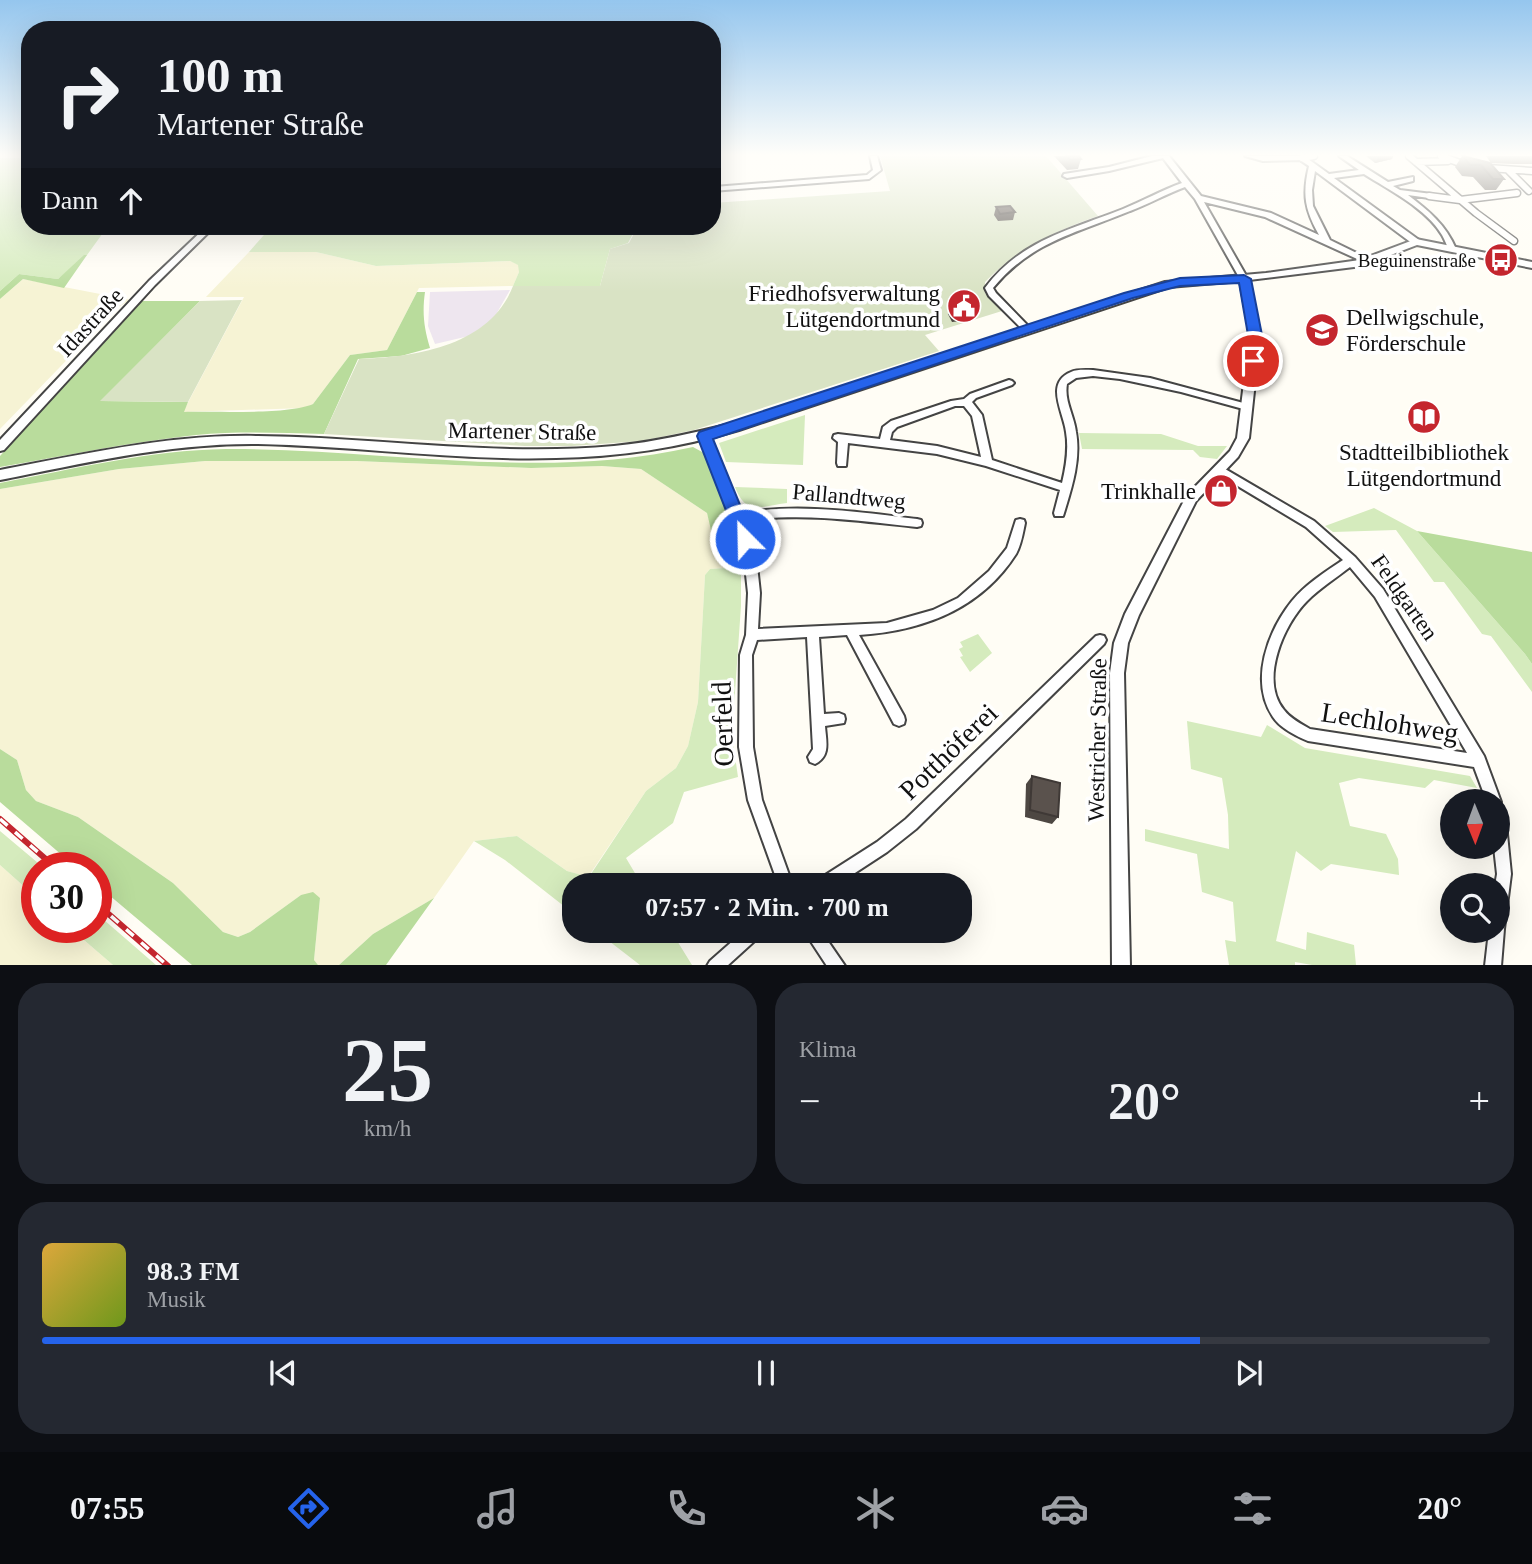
<!DOCTYPE html>
<html lang="de">
<meta charset="utf-8">
<style>
body{margin:0;font-family:"Times New Roman",serif;background:#242831;color:#f1f3f6;height:100vh;display:flex;flex-direction:column;font-size:26px;white-space:nowrap}
*{box-sizing:border-box;margin:0}
p{font-size:23px;color:#9ea1a6}
.icon{flex:none;width:38px;height:38px;fill:none;stroke:currentColor;stroke-width:2;stroke-linecap:round;stroke-linejoin:round}
.map{position:relative;height:965px;overflow:hidden}
.details{display:flex;flex-direction:column;gap:18px;padding:18px;background:#0d0f14;flex:1}
.details>*{flex:none}
.hud{position:absolute;left:21px;top:21px;width:700px;height:214px;border-radius:28px;box-shadow:0 7px 28px #0002;background:#171b24;color:#f1f3f6;overflow:hidden}
.needle{width:46px;rotate:179deg}
.tools{position:absolute;left:1440px;top:789px;display:grid;gap:14px}
.tools a{display:grid;place-items:center;width:70px;height:70px;border-radius:50%;background:#171b24;box-shadow:0 7px 28px #0002;font-size:35px}
.speed{position:absolute;left:21px;top:852px;display:flex;gap:14px;font-size:35px;font-weight:700;text-align:center}
.speed>*{display:grid;place-content:center;width:91px;height:91px;border-radius:50%;background:#171b24;box-shadow:0 7px 28px #0002;line-height:1}
.speed .limit{border:10px solid #d22;background:#fff;color:#111}
.pin{position:absolute;display:grid;place-items:center;width:60px;height:60px;color:#fff;margin:-30px;border:4px solid #fff;border-radius:50%;box-shadow:0 2px 7px #0007}
.me{position:absolute;width:77px;margin:-38px;rotate:337deg;stroke-linejoin:round;filter:drop-shadow(0 0 5px #0008)}
.turn{display:flex;align-items:center;gap:24px;height:147px;padding:0 21px;font-size:32px}
.turn .icon{width:91px;height:91px;stroke-width:2.5}
.turn b{display:block;font-size:49px;line-height:60px}
.then{display:flex;align-items:center;height:66px;padding:0 21px;background:#0003;gap:14px;font-size:26px}
.big{font-size:52px;font-weight:700;line-height:1.1}
.details .tile{flex:1;display:flex;flex-direction:column;justify-content:center;gap:10px;min-width:0;padding:0 24px;border-radius:28px;background:#242831}
.details .dial{align-items:center;gap:0}
.dial b{font-size:91px;line-height:1}
.song{display:flex;align-items:center;gap:21px}
.cover{width:84px;height:84px;border-radius:10px;background:linear-gradient(135deg,hsl(40 70% 55%),hsl(80 70% 35%))}
.played{height:7px;border-radius:4px;background:linear-gradient(90deg,#2563eb 80%,#363941 80%)}
.keys{display:flex;justify-content:space-around;direction:ltr}
.heat{display:flex;justify-content:space-between;align-items:center;font-size:38px;direction:ltr}
.details .tiles{flex:1;display:grid;gap:18px;grid-template-columns:1fr 1fr}
.tile:last-child{grid-column:span 2}
.trip{position:absolute;left:562px;top:873px;width:410px;height:70px;border-radius:28px;background:#171b24;box-shadow:0 7px 28px #0002;font-weight:700;line-height:70px;text-align:center}
.tab-bar{display:flex;height:112px;justify-content:space-around;align-items:center;background:#090b0e;color:#9ea1a6}
.tab-bar .icon{width:49px;height:49px}
.tab-bar .on{color:#2563eb}
.tab-bar b{font-size:32px;color:#f1f3f6}
.map>svg:first-child{display:block}
.industrial{fill:#eee6ef}
.farmland{fill:#f6f3d4}
.green{fill:#d5ebbd}
.forest{fill:#b9dc9c}
.cemetery{fill:#d9e3c4}
.lines{fill:none;stroke-linecap:round;stroke-linejoin:round}
.pedestrian-casing{stroke:#444;stroke-width:9}
.minor-casing{stroke:#444;stroke-width:4}
.tertiary-casing{stroke:#444;stroke-width:4}
.pedestrian{stroke:#fff;stroke-width:6}
.minor{fill:#fff;fill-rule:evenodd}
.tertiary{fill:#fff;fill-rule:evenodd}
.rail-casing{stroke:#c4262e;stroke-width:6}
.rail{stroke:#fff;stroke-width:3.5;stroke-dasharray:10;stroke-linecap:butt}
.wall{fill:#4d4742}
.shaded-wall{fill:#3f3936}
.building{fill:#5a524d;stroke:#3f3936;stroke-width:2}
.route{fill:#2563eb;stroke:#184099;stroke-width:2}
.labels{text-anchor:middle;stroke-width:7;stroke-linejoin:round;paint-order:stroke}
.far-poi-label{font-size:19px;fill:#111;stroke:#fff;text-anchor:end}
.poi-label{font-size:23px;fill:#111;stroke:#fff;text-anchor:end}
.street-label{font-size:23px;fill:#111;stroke:#fff}
.near-street-label{font-size:28px;fill:#111;stroke:#fff}
</style>
<div class="map">
<svg width="1532" height="966" viewBox="0 0 1532 966">
<rect width="100%" height="100%" fill="#fffdf5"/>
<path class="industrial" d="M510,290L494,318L483,327L469,336L435,344L428,326L430,292Z"/>
<path class="farmland" d="M249,252H316L376,266L510,261L519,265V272L513,286L419,288L387,350L350,355L313,404L305,408L183,412L244,297H206Z
M23,279L131,300L118,307L0,429V299Z
M205,461H357L531,468L602,466L641,469L707,513L712,530H735L741,567L710,569L705,575L698,702L688,746L676,768L646,791L588,877L567,871L517,836L474,841L434,898L373,934L339,965H318L314,960L320,898L301,895L250,932L238,937L223,932L173,883L78,817L36,801L26,790L17,760L0,749V489L119,469Z
M0,865L37,898V928H70L113,965H0Z"/>
<path class="green" d="M0,158H30V226H108L87,255L58,279L19,274L0,291Z
M637,226L628,243L610,249L600,286H513L519,272L518,265L510,261L376,266L316,252H249L271,227Z
M805,415L803,465L726,462L719,443Z
M1079,433L1161,434L1198,446H1227L1217,459L1200,457L1193,450L1082,449Z
M735,487L787,489V503C759,506 747,517 735,487Z
M1374,508L1417,531L1525,654L1532,664V692L1491,636L1482,634L1444,582H1434L1396,530L1333,532L1325,526Z
M741,567V606L732,735L738,777L684,792L673,823L626,858L642,885L574,886V914L505,860L474,841L517,836L567,871L589,877L646,791L676,768L688,746L698,702L705,575L710,569Z
M978,634L992,653L970,672L960,657L963,656L959,649L963,647L960,642Z
M1187,721L1261,737L1267,725L1305,748L1470,776L1477,788L1434,780L1425,788L1359,778L1339,783L1350,826L1386,834L1398,859L1399,875L1331,864L1321,871L1296,851L1276,941L1306,950L1307,932L1354,945L1356,965H1312L1295,962V965H1229L1225,940L1236,942L1233,902L1202,892L1197,854L1145,841V829L1229,849L1228,815L1222,778L1191,769Z
M0,831L44,868H37V898L0,865Z
M96,913L156,965H113L70,928H96Z
M596,931H671L692,965H640Z"/>
<path class="forest" d="M84,255H87L64,288L23,279L0,299V291L19,274L58,279Z
M417,292H425C422,313 424,328 430,348L401,356L358,359L324,434C281,433 238,431 196,435C130,442 65,456 0,467V456L142,301H200L101,401L188,402L184,412C214,411 289,415 313,404L350,355L387,350Z
M693,447L704,453L735,530H711L707,513L641,469L602,466L531,468L357,461H205L119,469L0,489V483C74,469 150,450 226,449C382,448 539,482 693,447Z
M1417,531L1532,552V664L1525,654Z
M0,749L17,760L26,790L36,801L78,817L173,883L223,932L238,937L250,932L301,895L313,892L320,898L314,960L318,965H192L96,884V868H77L0,802Z
M434,898L386,965H339L373,934Z"/>
<path class="cemetery" d="M880,156H1046L1098,216C1057,230 1015,250 985,282V293L1002,311L925,335L939,351L694,430L642,441L572,446H525L324,434L359,359C415,357 490,346 513,286H600L610,249L629,243L638,226H712V203L890,191Z
M242,300L188,402L100,401L200,301Z"/>
<g class="lines">
<g class="pedestrian-casing">
<path id="pedestrian" d="M1409,156L1476,213L1514,241
M1441,156L1468,166
M1302,158L1314,156
M1416,162L1448,161
M1488,168L1532,171
M1508,170L1529,191
M1429,196L1460,200L1517,193"/>
</g>
<g class="minor-casing">
<path id="minor" d="M870,156H877L881,170L869,179L712,191V187H714L867,175L873,170Z
M1152,156H1169L1201,196L1271,213L1319,235C1305,210 1302,195 1309,166L1300,160L1263,161L1245,156H1304L1329,174L1359,170L1339,156H1347L1388,182L1413,177V181L1393,186L1400,190L1432,194L1433,196L1429,198L1408,195C1428,210 1446,225 1456,249L1455,251H1449C1447,246 1445,240 1442,235C1427,209 1389,190 1364,174L1334,178L1419,240V244H1413L1315,171L1312,190L1313,206L1330,240L1373,261L1372,263H1366L1265,217L1204,202L1248,279L1244,282L1240,279L1195,199L1185,187C1166,194 1149,204 1130,211C1077,233 1032,241 993,288L996,293L1032,330L1031,332H1025L989,296L985,288C1021,240 1070,230 1123,209C1143,201 1162,190 1182,183L1163,158L1109,171L1067,178L1063,176L1064,174L1109,167Z
M207,226H215L155,285L4,450L0,451V440L149,281Z
M1093,370L1150,378L1247,404L1252,407L1247,410L1181,392L1120,379L1093,376L1076,378L1067,384C1064,401 1074,415 1076,432C1081,459 1072,487 1064,513L1063,516H1055L1054,513L1060,490L986,466L937,454L848,443L846,466H838L837,463L838,442L833,438L834,435L838,434L880,439L883,427L891,421L951,401L964,399L970,394L1009,380L1012,381L1014,383L1012,385L976,398L972,402L982,415L992,460L1062,483C1066,466 1069,449 1066,432C1064,413 1044,383 1071,372C1077,369 1086,370 1093,370ZM955,406H964L972,416L981,457L937,446L890,440L892,432L897,427Z
M704,432L709,436L740,513C800,503 858,512 917,519L921,520L922,523L921,526L917,527C859,521 801,512 743,521L751,539L749,542L745,544L741,542L699,436Z
M1220,466L1314,521L1355,557L1383,589L1484,756L1501,802L1498,807L1503,809L1505,814L1511,874L1504,929L1501,966H1485L1489,931H1498V886H1495L1497,874L1494,847H1498V802H1487L1474,767L1308,741C1296,736 1280,728 1273,717C1249,681 1268,631 1292,601C1306,584 1325,572 1343,560L1306,527L1216,473L1215,470L1216,467ZM1350,567L1375,597L1467,753L1310,729C1301,724 1290,718 1284,710C1259,680 1284,624 1307,601C1320,588 1336,578 1350,567Z
M1020,519L1024,520L1025,523C1023,533 1021,545 1016,554C981,609 922,631 859,635L904,716L905,720L904,724L899,726L894,724L847,635L819,637L824,714L839,713L844,715L845,719L844,723L825,726C826,741 831,756 815,764L810,762L808,757L813,749L807,637L757,640L752,655L753,747L762,800L793,886H779L748,800L739,747L740,655L746,635L748,593L744,556L746,553L750,551L754,553L756,556L760,593L758,629L887,623L933,610L958,598L989,571L1007,548L1015,523L1016,520Z
M1100,635L1104,636L1106,640L1104,644L916,829L887,852L835,886H814L816,881L877,842L906,819L1096,636Z
M744,931H763L760,936L727,966H707L710,961Z
M804,931H821L845,966H827Z"/>
</g>
<g class="tertiary-casing">
<path id="tertiary" d="M1416,239L1532,262V268L1417,245L1362,266L1249,280L1260,335L1249,438L1238,457L1196,501L1139,615L1128,643L1124,673L1130,966H1112L1110,673L1114,643L1125,614L1187,495L1230,451L1237,438L1250,335L1240,281L1169,287L739,430C679,448 618,457 556,458C456,461 357,446 258,444C171,443 85,463 0,480V470C85,454 171,434 258,436C377,437 495,457 614,446C655,442 694,433 734,423L1165,282L1266,273L1360,260Z"/>
</g>
<use href="#pedestrian" class="pedestrian"/>
<use href="#minor" class="minor"/>
<use href="#tertiary" class="tertiary"/>
<g class="rail-casing">
<path id="rail" d="M0,819L56,868
M96,903L168,966"/>
</g>
<use href="#rail" class="rail"/>
</g>
<path class="wall" d="M1054,156H1081L1079,157L1081,159L1078,169L1067,170Z
M1366,156H1393L1392,159L1375,163Z
M1462,156L1490,163L1504,179L1496,190H1485L1473,177L1462,176L1455,167Z
M1486,156H1532V164H1514L1491,163Z
M996,207L1015,212L1013,220L998,221L994,215Z
M960,297L970,309L966,319L964,315L961,321L952,322L948,314L950,308L960,307L959,303Z
M1032,776L1058,817L1052,824L1025,817L1026,784Z"/>
<path class="shaded-wall" d="M1379,156H1393L1392,159L1375,163Z"/>
<path class="building" d="M1067,156H1079L1081,159L1070,160Z
M1463,156L1490,163L1504,179H1493L1481,165H1470Z
M1010,206L1015,212L1000,214L996,207Z
M968,296L971,303L967,313L965,309L963,315L953,316L950,308L964,307L960,297Z
M1032,776L1060,783L1058,817L1030,810Z"/>
<linearGradient id="sky" x2="0" y2="1"><stop stop-color="#95c6ee"/><stop offset="0.53" stop-color="#fffefa"/><stop offset="1" stop-color="#fffefa" stop-opacity="0"/></linearGradient>
<rect width="1532" height="292" fill="url(#sky)"/>
<path class="route" d="M1244,275L1251,279L1262,335L1258,365H1248L1246,361L1248,335L1239,283L1180,286L1133,298L713,439L754,539L751,544H739L697,436L699,432L1124,293L1180,278Z"/>
<defs>
<g id="bus-disc" transform="scale(1.75)"><circle r="9.5" fill="#c4262e" stroke="#fff"/><path d="M-5-6H5V4H4V6H2V4H-2V6H-4V4H-5ZM-3.5-4V0h7V-4ZM-3.5 1.2v1.5H-2V1.2ZM2 1.2v1.5H3.5V1.2Z" fill="#fff"/></g>
<g id="civic-disc" transform="scale(1.75)"><circle r="9.5" fill="#c4262e" stroke="#fff"/><path d="M-.6-6.5H3V-4.5H.6V-3L4-1V1h2V6H-6V1h2V-1L-.6-3ZM-1.2 2.5V6h2.4V2.5Z" fill="#fff"/></g>
<g id="school-disc" transform="scale(1.75)"><circle r="9.5" fill="#c4262e" stroke="#fff"/><path d="M0-5L7-2L0 1L-7-2ZM-4 1L0 2.5L4 1V4Q0 6-4 4Z" fill="#fff"/></g>
<g id="library-disc" transform="scale(1.75)"><circle r="9.5" fill="#c4262e" stroke="#fff"/><path d="M-6-4Q-3-5.5-.7-3.5V5Q-3 3-6 4ZM6-4Q3-5.5 .7-3.5V5Q3 3 6 4Z" fill="#fff"/></g>
<g id="shop-disc" transform="scale(1.75)"><circle r="9.5" fill="#c4262e" stroke="#fff"/><path d="M-5-2.5h2.3a2.7 3.5 0 0 1 5.4 0H5L5.5 6h-11ZM-1.5-2.5h3a1.5 2.3 0 0 0-3 0Z" fill="#fff"/></g>
</defs>
<g fill-rule="evenodd">
<use href="#bus-disc" x="1501" y="260"/>
<use href="#civic-disc" x="964" y="306"/>
<use href="#school-disc" x="1322" y="330"/>
<use href="#library-disc" x="1424" y="417"/>
<use href="#shop-disc" x="1221" y="491"/>
</g>
<g class="labels">
<g class="far-poi-label">
<text x="1476" y="267">Beguinenstraße</text>
</g>
<g class="poi-label">
<text x="940" y="301">Friedhofsverwaltung<tspan x="940" dy="26">Lütgendortmund</tspan></text>
<text x="1346" y="325" text-anchor="start">Dellwigschule,<tspan x="1346" dy="26">Förderschule</tspan></text>
<text x="1424" y="460" text-anchor="middle">Stadtteilbibliothek<tspan x="1424" dy="26">Lütgendortmund</tspan></text>
<text x="1196" y="499">Trinkhalle</text>
</g>
<g class="street-label">
<text transform="translate(90 322) rotate(-47)" y="8">Idastraße</text>
<text transform="translate(522 431) rotate(1)" y="8">Martener Straße</text>
<text transform="translate(849 496) rotate(5)" y="8">Pallandtweg</text>
<text transform="translate(1405 597) rotate(55)" y="8">Feldgarten</text>
<text transform="translate(1097 740) rotate(-89)" y="8">Westricher Straße</text>
</g>
<g class="near-street-label">
<text transform="translate(1390 722) rotate(9)" y="10">Lechlohweg</text>
<text transform="translate(722 724) rotate(-92)" y="10">Oerfeld</text>
<text transform="translate(948 751) rotate(-44)" y="10">Potthöferei</text>
</g>
</g>
</svg>
<div class="tools">
<a><svg class="needle" viewBox="-14 -14 28 28"><path d="M0-13l5 13h-10z" fill="#e53935"/><path d="M0 13l5-13h-10z" fill="#9ea1a6"/></svg></a>
<a><svg class="icon" aria-label="search" viewBox="0 0 24 24"><circle cx="10" cy="10" r="6"/><path d="M15 15l6 6"/></svg></a>
</div>
<div class="speed"><div class="limit">30</div></div>
<div class="pin" style="left:1253px;top:361px;background:#d93025"><svg class="icon" aria-label="arrive" viewBox="0 0 24 24"><path d="M6 21V4h12l-3 4 3 4H6"/></svg></div>
<svg class="me" style="left:745px;top:539px" viewBox="-20 -20 40 40"><circle r="17" fill="#2563eb" stroke="#fff" stroke-width="3"/><path d="M0-11L8 9 0 5-8 9z" fill="#fff"/></svg>
<div class="trip">07:57 · 2 Min. · 700 m</div>
<div class="hud">
<div class="turn"><svg class="icon" aria-label="right" viewBox="0 0 24 24"><path d="M7 20v-9h11M14 6l5 5-5 5"/></svg><div><b>100 m</b>Martener Straße</div></div>
<div class="then">Dann<svg class="icon" aria-label="ahead" viewBox="0 0 24 24"><path d="M12 20V5M6 11l6-6 6 6"/></svg></div>
</div>
</div>
<section class="details">
<div class="tiles">
<div class="tile dial"><b>25</b><p>km/h</p></div>
<div class="tile"><p>Klima</p>
<div class="heat"><a>−</a><b class="big">20°</b><a>+</a></div>
</div>
<div class="tile">
<div class="song"><i class="cover"></i><div><b>98.3 FM</b><p>Musik</p></div></div>
<div class="played"></div>
<div class="keys"><svg class="icon" aria-label="previous" viewBox="0 0 24 24"><path d="M18 5L8 12l10 7zM5 5v14"/></svg><svg class="icon" aria-label="pause" viewBox="0 0 24 24"><path d="M8 5v14M16 5v14"/></svg><svg class="icon" aria-label="next" viewBox="0 0 24 24"><path d="M6 5l10 7-10 7zM19 5v14"/></svg></div>
</div>
</div>
</section>
<nav class="tab-bar">
<b>07:55</b>
<svg class="icon on" aria-label="directions" viewBox="0 0 24 24"><path d="M12 3l9 9-9 9-9-9zM9 14v-3h6M13 9l2 2-2 2"/></svg>
<svg class="icon" aria-label="music" viewBox="0 0 24 24"><path d="M9 18V5l10-2v13"/><circle cx="6" cy="18" r="3"/><circle cx="16" cy="16" r="3"/></svg>
<svg class="icon" aria-label="phone" viewBox="0 0 24 24"><path d="M5 4h4l2 5-3 2q2 4 5 5l2-3 5 2v4C11 20 4 13 5 4z"/></svg>
<svg class="icon" aria-label="climate" viewBox="0 0 24 24"><path d="M12 3v18M4 7l16 10M4 17L20 7"/></svg>
<svg class="icon" aria-label="car" viewBox="0 0 24 24"><path d="M5 17H2v-5l4-1 3-4h7l3 4 3 1v5h-3M9 17h6M6 11h13"/><circle cx="7" cy="17" r="2"/><circle cx="17" cy="17" r="2"/></svg>
<svg class="icon" aria-label="filters" viewBox="0 0 24 24"><path d="M4 7h16M4 17h16"/><circle cx="9" cy="7" r="2"/><circle cx="15" cy="17" r="2"/></svg>
<b>20°</b>
</nav>
